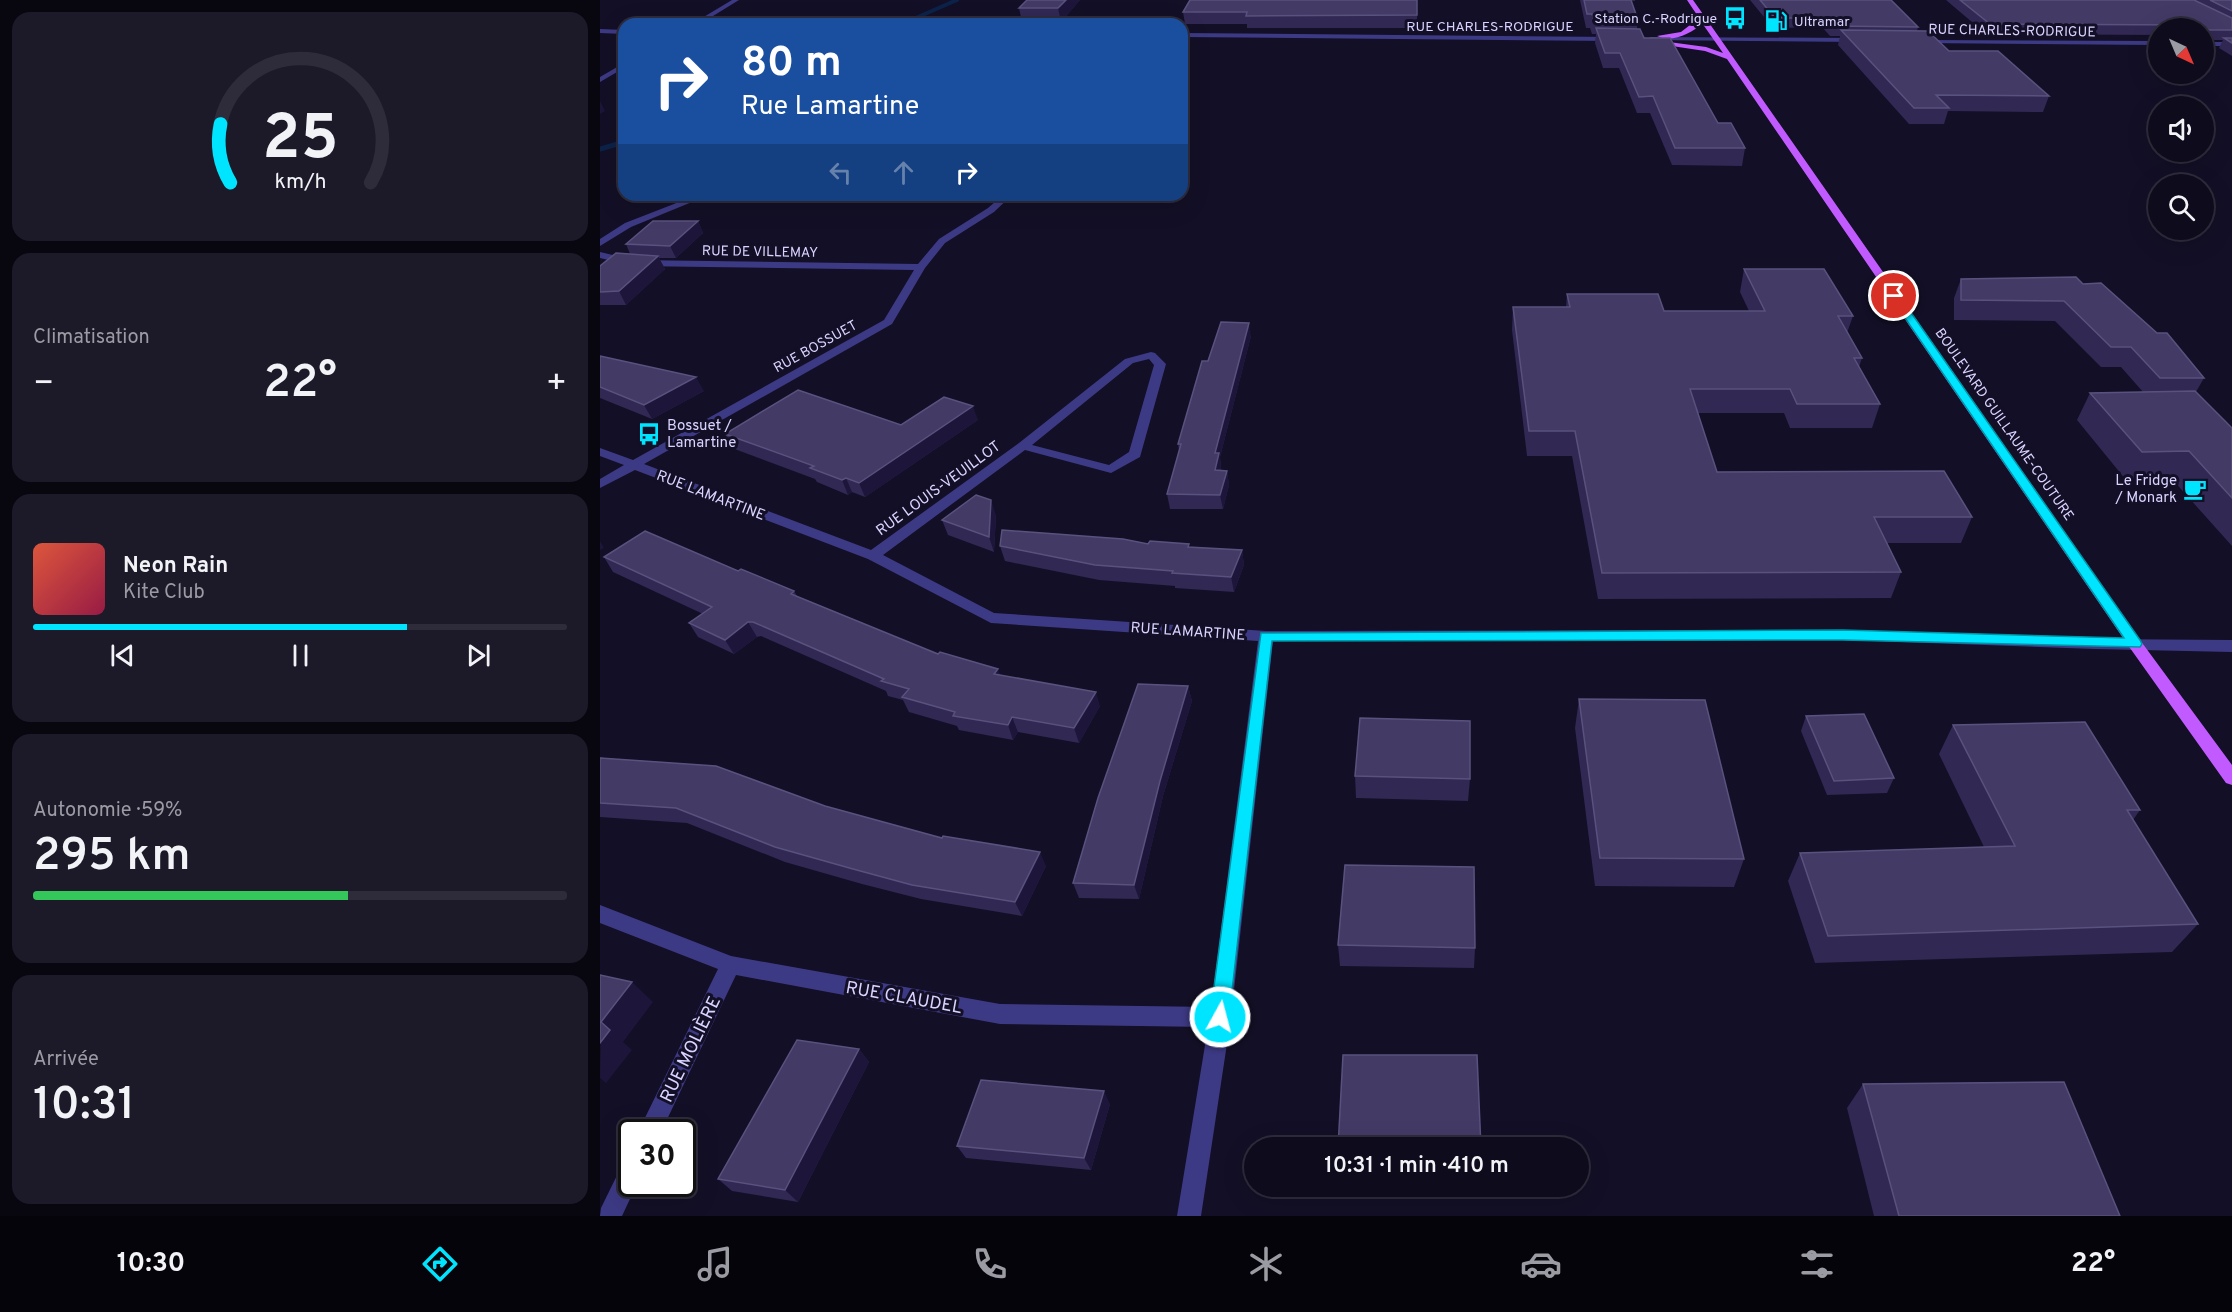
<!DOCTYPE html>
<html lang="fr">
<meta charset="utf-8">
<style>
body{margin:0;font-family:Overpass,sans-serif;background:#1c1929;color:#f1f3f6;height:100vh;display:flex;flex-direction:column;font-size:22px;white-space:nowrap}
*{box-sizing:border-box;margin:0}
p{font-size:20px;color:#9b9ba3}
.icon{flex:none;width:33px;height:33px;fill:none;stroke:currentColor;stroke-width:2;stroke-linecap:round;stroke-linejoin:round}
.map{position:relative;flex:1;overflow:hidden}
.details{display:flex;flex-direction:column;gap:12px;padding:12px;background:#08060f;width:600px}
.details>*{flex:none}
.banner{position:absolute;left:18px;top:18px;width:570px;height:183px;border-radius:18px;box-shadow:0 6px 24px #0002,0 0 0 2px #2e2b3b;background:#1a4fa0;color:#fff;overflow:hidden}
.needle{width:39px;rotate:136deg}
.tools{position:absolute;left:1548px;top:18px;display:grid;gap:12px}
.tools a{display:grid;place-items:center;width:66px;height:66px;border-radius:50%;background:#0e0b1c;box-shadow:0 6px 24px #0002,0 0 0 2px #2e2b3b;font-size:30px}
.speed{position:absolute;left:18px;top:1119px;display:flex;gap:12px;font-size:30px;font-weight:700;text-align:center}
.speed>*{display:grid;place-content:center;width:78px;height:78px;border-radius:50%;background:#0e0b1c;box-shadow:0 6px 24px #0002,0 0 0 2px #2e2b3b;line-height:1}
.speed .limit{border:3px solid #111;border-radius:9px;background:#fff;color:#111}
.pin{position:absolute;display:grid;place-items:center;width:51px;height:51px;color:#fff;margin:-26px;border:3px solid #fff;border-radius:50%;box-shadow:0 2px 6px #0007}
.me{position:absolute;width:66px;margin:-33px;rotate:7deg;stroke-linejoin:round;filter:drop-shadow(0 0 4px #0008)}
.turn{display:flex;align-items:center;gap:21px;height:126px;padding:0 24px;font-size:27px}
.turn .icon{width:78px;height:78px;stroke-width:2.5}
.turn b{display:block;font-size:42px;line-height:51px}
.lanes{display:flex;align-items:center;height:57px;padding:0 24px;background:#0003;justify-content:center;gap:30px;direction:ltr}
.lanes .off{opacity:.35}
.big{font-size:45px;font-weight:600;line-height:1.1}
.details .tile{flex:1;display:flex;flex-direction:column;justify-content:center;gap:9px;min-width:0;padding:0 21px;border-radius:18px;background:#1c1929}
.details .dial{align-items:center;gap:0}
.dial svg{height:156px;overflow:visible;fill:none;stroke:#2e2b3b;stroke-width:7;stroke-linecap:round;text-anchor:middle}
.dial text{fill:#f1f3f6;stroke:none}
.song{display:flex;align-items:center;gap:18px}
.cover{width:72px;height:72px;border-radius:9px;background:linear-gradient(135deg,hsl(10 70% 55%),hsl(340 70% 35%))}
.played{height:6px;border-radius:3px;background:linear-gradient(90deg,#00e5ff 70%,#2e2b3b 70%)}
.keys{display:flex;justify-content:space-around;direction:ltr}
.heat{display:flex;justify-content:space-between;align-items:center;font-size:33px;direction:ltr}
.charge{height:9px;border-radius:4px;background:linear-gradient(90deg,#34c759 59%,#2e2b3b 0)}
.trip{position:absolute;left:644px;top:1137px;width:345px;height:60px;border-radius:30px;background:#0e0b1c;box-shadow:0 6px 24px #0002,0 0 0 2px #2e2b3b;font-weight:600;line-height:60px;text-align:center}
.menu{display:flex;height:96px;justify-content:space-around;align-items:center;background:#06040b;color:#9b9ba3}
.menu .icon{width:42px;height:42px}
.menu .on{color:#00e5ff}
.menu b{font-size:27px;color:#f1f3f6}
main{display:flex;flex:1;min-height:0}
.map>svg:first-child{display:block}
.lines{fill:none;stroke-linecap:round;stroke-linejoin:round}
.stream-far1{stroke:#0c2248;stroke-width:4}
.stream{stroke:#0c2248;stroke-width:5}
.minor{fill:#3d3a85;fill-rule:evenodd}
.tertiary{fill:#3d3a85;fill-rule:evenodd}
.primary{fill:#c25bff;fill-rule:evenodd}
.wall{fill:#312854}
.shaded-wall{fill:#1d163a}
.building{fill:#433a66;stroke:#5a527e;stroke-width:1.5}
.route{fill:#00e5ff;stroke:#0095a6;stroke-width:1.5}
.labels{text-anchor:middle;stroke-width:6;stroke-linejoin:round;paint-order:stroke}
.far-poi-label{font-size:14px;fill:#d9d4ff;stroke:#130f26;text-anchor:end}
.far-street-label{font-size:14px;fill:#d9d4ff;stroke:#130f26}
.poi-label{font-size:15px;fill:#d9d4ff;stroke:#130f26;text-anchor:start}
.street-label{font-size:15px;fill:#d9d4ff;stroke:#130f26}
.near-street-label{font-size:18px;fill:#d9d4ff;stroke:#130f26}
</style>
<main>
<section class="details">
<div class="tile dial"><svg viewBox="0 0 100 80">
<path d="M14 69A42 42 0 1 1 86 69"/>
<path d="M14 69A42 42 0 0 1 9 39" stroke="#00e5ff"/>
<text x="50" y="56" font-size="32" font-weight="700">25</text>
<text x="50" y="72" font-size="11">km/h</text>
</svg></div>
<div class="tile"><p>Climatisation</p>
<div class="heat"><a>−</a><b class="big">22°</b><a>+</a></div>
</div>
<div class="tile">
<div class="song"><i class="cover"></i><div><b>Neon Rain</b><p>Kite Club</p></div></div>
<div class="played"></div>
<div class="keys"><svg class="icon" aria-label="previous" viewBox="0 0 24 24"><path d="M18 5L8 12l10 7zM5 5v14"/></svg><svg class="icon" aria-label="pause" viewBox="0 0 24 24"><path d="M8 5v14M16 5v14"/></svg><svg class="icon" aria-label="next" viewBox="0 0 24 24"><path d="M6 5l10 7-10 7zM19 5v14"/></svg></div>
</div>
<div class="tile"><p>Autonomie · 59%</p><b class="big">295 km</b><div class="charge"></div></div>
<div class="tile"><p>Arrivée</p><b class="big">10:31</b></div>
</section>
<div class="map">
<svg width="1632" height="1216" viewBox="0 0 1632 1216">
<rect width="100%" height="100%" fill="#130f26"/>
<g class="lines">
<path class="stream-far1" d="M302,24L357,0"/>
<path class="stream" d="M0,149L24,142"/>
<path class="minor" d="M132,0H139L100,24H92Z
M24,63V68L0,82V77Z
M97,195H109L31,227L0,246V239L25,223Z
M403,195H412L394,212L345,243L325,268L292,324L44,464L271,550L419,443L525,359L551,352L555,353L566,364L540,457L511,473L425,450L283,555L394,613L666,631L1243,630L1495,639L1632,640V652L1495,649L1243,640L673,641L631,1017L601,1216H577L608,1027L400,1024L136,975L61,1132H38L118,969L0,923V905L131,956L400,1004L611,1007L658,641L391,623L268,559L35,470L0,488V479L24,465L0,456V448L33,460L284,320L314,270L34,266L0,258V252L34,260L318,264L339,239L388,208ZM549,359L554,365L529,452L509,465L432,445L533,363Z
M32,1158V1184H37L22,1216H0L1,1208L24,1161Z"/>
<path class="tertiary" d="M0,29L24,30V34L0,33Z
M582,33L1014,37L1017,39L1014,41L582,37Z
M1050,37L1257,38L1260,40L1257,42L1048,40Z
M1318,40L1558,41V45L1320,43Z
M1604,42H1632V46H1604Z"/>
<path class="primary" d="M1087,0H1093L1105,17L1540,640L1632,765V785L1626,783L1530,648L1127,59L1105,51L1052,43L1054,40L1106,47L1123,53L1102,23C1092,34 1071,43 1057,36L1081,32L1099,18Z"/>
</g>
<path class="wall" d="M480,0L461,22H422L419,8Z
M817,0V28H647V24H585L583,12Z
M947,0H1035V1H1031L1038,20L1037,28L1118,123L1145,148L1142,166L1072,165L1050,113H1037L1019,68H1003L995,43L996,34H992L990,28H986L980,0Z
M1150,0H1291L1318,27L1317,31L1349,51L1449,96L1443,112L1348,111L1344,124H1309L1238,45L1240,36H1230L1222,27L1173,28Z
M1346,0H1632V56L1619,48L1623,40H1604V28H1558V35L1386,34Z
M98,221L103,233L76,258H59L65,269L26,305H0V266L30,254L26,244Z
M1144,269L1253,316L1247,333L1262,358L1259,367L1280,404L1272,428H1190L1184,413H1098L1117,472L1372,517L1361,543H1287L1301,572L1291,598L998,599L972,456H927L912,330L913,307H966L967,294L1064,311H1149L1140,292Z
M1361,279L1483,284L1604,378L1596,392L1632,428V546L1572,479L1526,480L1477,420L1490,393L1543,392L1521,367H1501L1455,321L1354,320V298Z
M651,336L620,457L621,468V470L627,471L629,485L623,509H570L567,494L579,451L578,444L608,361Z
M0,356L104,391L52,419L0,398Z
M378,420L265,497L252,492L248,495L217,482L215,479L132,448L125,434L301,425Z
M396,515L394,552L348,535L342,520Z
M548,544L642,550L644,565L634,592L575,588V586L499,580L405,561L400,546Z
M4,557L138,571L194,591L197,596L338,654L401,675L500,706L479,743L418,732L413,740L359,730L357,726L309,712L303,700L288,696L286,691L161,636L157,637L134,654L98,637L89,623L103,614L13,572Z
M588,686L592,701L563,796L539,899L479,898L473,883Z
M979,699L1144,859L1134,887L995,886L975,728Z
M1206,716L1294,778L1287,793L1227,795L1201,731Z
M1353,725L1540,810L1533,820L1598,924L1572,952L1215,963L1188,881L1200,853L1384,847L1339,754Z
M0,757L225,806L446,866L422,916L321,899L262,884L185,862L87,823L0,817Z
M755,776L870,779L868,801L756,798Z
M738,945L875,948L874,968L740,966Z
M259,1049L269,1062L198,1202L132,1191L118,1179Z
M1263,1084L1520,1216H1274L1247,1108Z
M510,1104L491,1170L366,1158L357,1146Z"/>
<path class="shaded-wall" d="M466,0H480L461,22L458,8Z
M0,101L5,111L0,114Z
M98,221L103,233L76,258L70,246Z
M58,256L65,269L26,305L19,291Z
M649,323L651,336L620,457L621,468L617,484L615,470V453Z
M96,377L104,391L52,419L44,405Z
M373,406L378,420L265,497L259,483Z
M627,471L629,485L623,509L620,495Z
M246,478L252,492L248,495L242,480Z
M391,500L396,515L394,552L389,537Z
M0,541L4,548L0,550Z
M642,550L644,565L634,592L631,577Z
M148,622L157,637L134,654L125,640Z
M398,669L404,684L394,674Z
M588,686L592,701L563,796L539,899L534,885L560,781Z
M496,692L500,706L479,743L474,728Z
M412,717L418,732L413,740L408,725Z
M440,852L446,866L422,916L415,902Z
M32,982L53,1002L23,1042L32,1050L6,1083L0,1078L1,1022Z
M259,1049L269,1062L198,1202L185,1190Z
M504,1091L510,1104L491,1170L484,1158Z"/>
<path class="building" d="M427,0H466L458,8H419Z
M590,0H817V15L646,16L647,12H583Z
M984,0H1031L1038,20H994L992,14H987Z
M1160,0H1291L1318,27L1232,26L1225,18H1175Z
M1360,0H1594L1632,18V30H1607L1597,25L1390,24Z
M1610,0H1632V11Z
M996,28L1040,29L1044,38H1070L1118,123H1131L1145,148H1075L1053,96L1039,97L1020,53H1005Z
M1241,30L1328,31L1349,51H1398L1449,96L1336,95L1349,108H1314Z
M1624,38H1632V43Z
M53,221H98L70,246L26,244Z
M16,253L58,256L19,291L0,292V266Z
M1144,269H1224L1253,316H1238L1262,358H1254L1280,404H1197L1190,389H1090L1117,472L1344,471L1372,517H1274L1301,572L1002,573L975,431H929L913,307H970L967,294H1058L1064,311H1165Z
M1476,277L1483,284L1501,283L1557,333H1567L1604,378H1560L1531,347H1511L1464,301L1361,300V279Z
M621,322L649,323L615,453H619L615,470L627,471L620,495L567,494L581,444H578L602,361H608Z
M0,356L96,377L44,405L0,387Z
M198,390L301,425L344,397L373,406L259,483L246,478L242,480L210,468L214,466L125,434Z
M1595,391L1632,428V498L1589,451L1542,452L1490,393Z
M376,495L391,500L389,537L342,520Z
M402,530L523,539L548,544L550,541L589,544L588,547L642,550L631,577L572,573L573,571L495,565L400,546Z
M45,531L138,571L141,569L194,591L191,594L338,654L340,652L398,669L394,674L496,692L474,728L412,717L408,725L353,716L355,712L302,697L309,689L281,681L284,679L153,622H148L125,640L89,623L112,607L4,557Z
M538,684L588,686L560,781L534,885L473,883L498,798Z
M979,699L1105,700L1144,859L1000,858Z
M1264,714L1294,778L1234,781L1206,716Z
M760,718L870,721V779L755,776Z
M1485,722L1540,810H1527L1598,924L1228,936L1200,853L1415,846L1353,725Z
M0,758L116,766L225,806L342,838L343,836L440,852L415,902L312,885L253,869L175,847L76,808L0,803Z
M745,865L874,867L875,948L738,945Z
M0,975L32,982L1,1022L10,1030L0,1043Z
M197,1040L259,1049L185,1190L118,1179Z
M743,1055H877L881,1148H738Z
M381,1080L504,1091L484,1158L357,1146Z
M1464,1082L1520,1216H1299L1263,1084Z"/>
<path class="route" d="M1294,293L1298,294L1540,640L1542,644L1540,647L1243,640L672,641L629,1017L626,1023L620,1026L613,1023L610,1017L661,633L1243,630L1524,638L1290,296Z"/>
<defs>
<g id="bus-bare" transform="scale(1.8)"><path d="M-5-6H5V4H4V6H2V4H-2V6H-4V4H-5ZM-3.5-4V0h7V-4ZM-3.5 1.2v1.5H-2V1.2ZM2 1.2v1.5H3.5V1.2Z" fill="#00e5ff" stroke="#130f26" stroke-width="2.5" paint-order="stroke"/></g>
<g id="fuel-bare" transform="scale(1.8)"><path d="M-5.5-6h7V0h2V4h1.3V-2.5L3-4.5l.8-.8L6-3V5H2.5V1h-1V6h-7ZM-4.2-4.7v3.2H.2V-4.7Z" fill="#00e5ff" stroke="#130f26" stroke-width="2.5" paint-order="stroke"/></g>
<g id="cafe-bare" transform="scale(1.8)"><path d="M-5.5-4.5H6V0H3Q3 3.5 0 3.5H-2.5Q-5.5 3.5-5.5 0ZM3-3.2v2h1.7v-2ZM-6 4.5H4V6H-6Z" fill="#00e5ff" stroke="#130f26" stroke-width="2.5" paint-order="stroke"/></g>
</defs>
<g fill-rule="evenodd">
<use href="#bus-bare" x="1135" y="18"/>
<use href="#fuel-bare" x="1176" y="21"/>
<use href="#bus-bare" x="49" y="434"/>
<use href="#cafe-bare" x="1595" y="489"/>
</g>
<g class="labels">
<g class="far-poi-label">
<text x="1117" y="23">Station C.-Rodrigue</text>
<text x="1194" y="26" text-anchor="start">Ultramar</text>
</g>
<g class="far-street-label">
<text x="890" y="31">RUE CHARLES-RODRIGUE</text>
<text transform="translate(1412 30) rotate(1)" y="5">RUE CHARLES-RODRIGUE</text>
<text transform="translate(160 251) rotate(1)" y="5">RUE DE VILLEMAY</text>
<text transform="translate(215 346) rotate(-29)" y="5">RUE BOSSUET</text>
<text transform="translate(1405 424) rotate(55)" y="5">BOULEVARD GUILLAUME-COUTURE</text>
</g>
<g class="poi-label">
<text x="67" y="430">Bossuet /<tspan x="67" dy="17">Lamartine</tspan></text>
<text x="1577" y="485" text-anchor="end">Le Fridge<tspan x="1577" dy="17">/ Monark</tspan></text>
</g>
<g class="street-label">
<text transform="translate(338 488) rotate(-36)" y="5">RUE LOUIS-VEUILLOT</text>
<text transform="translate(111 495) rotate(21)" y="5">RUE LAMARTINE</text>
<text transform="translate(588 631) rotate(4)" y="5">RUE LAMARTINE</text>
</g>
<g class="near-street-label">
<text transform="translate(304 997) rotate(10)" y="6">RUE CLAUDEL</text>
<text transform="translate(90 1049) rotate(-64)" y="6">RUE MOLIÈRE</text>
</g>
</g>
</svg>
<div class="tools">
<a><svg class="needle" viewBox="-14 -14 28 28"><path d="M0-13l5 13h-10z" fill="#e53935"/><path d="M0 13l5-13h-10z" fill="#9b9ba3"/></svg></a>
<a><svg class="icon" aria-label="sound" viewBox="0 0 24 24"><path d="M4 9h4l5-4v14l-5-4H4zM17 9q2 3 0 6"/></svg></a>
<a><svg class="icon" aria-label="search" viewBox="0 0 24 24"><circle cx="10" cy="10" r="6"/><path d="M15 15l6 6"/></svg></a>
</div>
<div class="speed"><div class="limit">30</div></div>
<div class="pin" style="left:1294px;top:296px;background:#d93025"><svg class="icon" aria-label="arrive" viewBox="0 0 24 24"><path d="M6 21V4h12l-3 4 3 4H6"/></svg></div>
<svg class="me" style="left:620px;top:1017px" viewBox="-20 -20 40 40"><circle r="17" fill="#00e5ff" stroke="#fff" stroke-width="3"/><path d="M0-11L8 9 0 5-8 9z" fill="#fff"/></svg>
<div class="trip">10:31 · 1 min · 410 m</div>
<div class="banner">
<div class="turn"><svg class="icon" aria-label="right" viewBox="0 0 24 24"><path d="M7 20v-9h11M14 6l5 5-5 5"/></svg><div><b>80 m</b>Rue Lamartine</div></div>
<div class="lanes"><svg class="icon off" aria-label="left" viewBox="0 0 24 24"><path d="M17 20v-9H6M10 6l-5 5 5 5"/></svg><svg class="icon off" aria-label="ahead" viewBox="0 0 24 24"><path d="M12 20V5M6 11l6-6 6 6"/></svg><svg class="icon" aria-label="right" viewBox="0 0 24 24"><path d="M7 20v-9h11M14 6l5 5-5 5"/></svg></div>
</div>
</div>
</main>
<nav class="menu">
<b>10:30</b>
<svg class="icon on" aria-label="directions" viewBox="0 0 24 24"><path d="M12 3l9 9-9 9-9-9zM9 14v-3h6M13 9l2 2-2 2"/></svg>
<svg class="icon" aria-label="music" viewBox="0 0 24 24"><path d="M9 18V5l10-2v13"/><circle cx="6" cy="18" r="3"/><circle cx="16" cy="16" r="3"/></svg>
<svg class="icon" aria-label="phone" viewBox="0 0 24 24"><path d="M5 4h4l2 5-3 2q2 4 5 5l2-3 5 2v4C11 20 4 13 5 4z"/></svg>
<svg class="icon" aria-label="climate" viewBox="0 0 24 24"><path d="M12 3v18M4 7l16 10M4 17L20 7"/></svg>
<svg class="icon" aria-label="car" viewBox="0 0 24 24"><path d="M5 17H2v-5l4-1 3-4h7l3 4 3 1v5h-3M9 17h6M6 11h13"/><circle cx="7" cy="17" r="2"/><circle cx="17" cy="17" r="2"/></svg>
<svg class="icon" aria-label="filters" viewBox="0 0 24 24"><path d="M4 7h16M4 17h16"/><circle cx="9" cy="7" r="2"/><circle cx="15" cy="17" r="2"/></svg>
<b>22°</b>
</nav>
